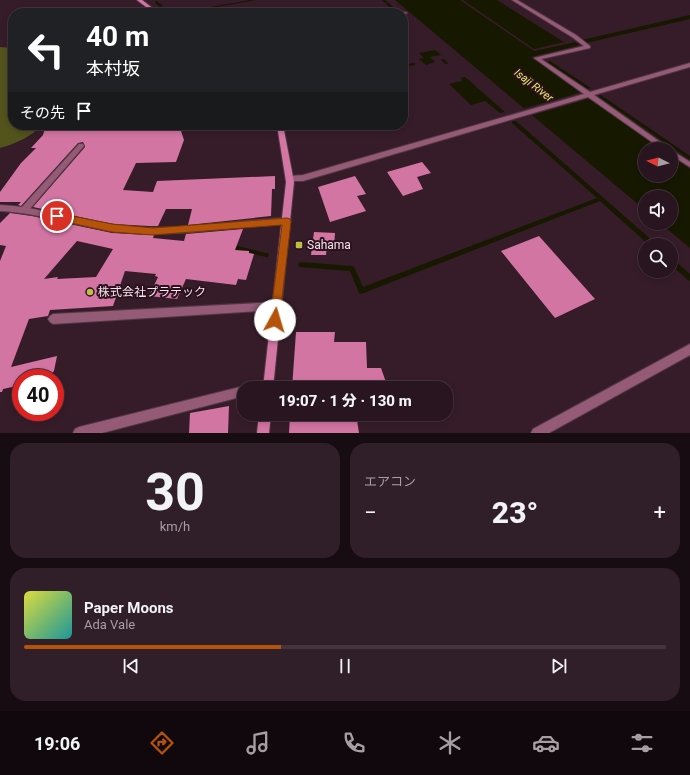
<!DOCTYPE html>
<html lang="ja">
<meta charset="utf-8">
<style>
body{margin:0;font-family:Roboto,"Noto Sans JP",sans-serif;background:#301e28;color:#f1f3f6;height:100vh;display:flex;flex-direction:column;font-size:15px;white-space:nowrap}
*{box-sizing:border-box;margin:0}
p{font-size:13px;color:#a59fa4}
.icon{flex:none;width:22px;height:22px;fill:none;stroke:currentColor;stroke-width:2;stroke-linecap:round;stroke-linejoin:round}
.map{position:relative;height:433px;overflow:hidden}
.drawer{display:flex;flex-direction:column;gap:10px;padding:10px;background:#160c11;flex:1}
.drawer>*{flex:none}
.top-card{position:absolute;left:8px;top:8px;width:400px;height:122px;border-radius:16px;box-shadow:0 2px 6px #0003,0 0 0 1px #44343d;background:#202124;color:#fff;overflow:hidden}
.needle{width:26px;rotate:276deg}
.tools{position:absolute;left:638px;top:142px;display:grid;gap:8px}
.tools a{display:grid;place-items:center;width:40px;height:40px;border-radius:50%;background:#28151f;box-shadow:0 2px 6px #0003,0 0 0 1px #44343d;font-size:20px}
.speed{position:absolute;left:12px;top:369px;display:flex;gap:8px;font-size:20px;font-weight:700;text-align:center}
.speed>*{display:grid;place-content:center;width:52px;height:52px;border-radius:50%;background:#28151f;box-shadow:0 2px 6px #0003,0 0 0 1px #44343d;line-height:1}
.speed .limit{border:6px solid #d22;background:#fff;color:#111}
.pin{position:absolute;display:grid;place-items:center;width:34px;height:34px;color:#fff;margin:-17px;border:2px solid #fff;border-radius:50%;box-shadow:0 1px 4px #0007}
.me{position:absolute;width:44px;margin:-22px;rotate:6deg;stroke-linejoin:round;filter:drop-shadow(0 0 3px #0008)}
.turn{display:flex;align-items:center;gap:14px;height:84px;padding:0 12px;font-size:18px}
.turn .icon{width:52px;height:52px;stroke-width:2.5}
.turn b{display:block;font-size:28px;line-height:34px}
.then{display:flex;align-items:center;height:38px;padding:0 12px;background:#0003;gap:8px;font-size:15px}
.big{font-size:30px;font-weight:800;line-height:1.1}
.drawer .tile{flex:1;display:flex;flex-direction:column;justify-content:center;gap:6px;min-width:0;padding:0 14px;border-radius:16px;background:#301e28}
.drawer .dial{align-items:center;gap:0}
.dial b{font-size:52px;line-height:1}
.song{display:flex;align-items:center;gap:12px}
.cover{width:48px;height:48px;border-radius:6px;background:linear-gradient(135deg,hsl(60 70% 55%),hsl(180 70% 35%))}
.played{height:4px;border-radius:2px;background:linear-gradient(90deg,#b45309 40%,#44343d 40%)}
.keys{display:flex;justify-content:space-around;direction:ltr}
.heat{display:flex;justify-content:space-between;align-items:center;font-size:22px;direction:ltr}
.drawer .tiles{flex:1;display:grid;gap:10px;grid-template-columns:1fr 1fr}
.tile:last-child{grid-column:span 2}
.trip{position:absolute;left:237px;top:381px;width:216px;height:40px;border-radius:16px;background:#28151f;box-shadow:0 2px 6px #0003,0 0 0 1px #44343d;font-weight:800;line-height:40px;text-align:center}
.tab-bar{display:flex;height:64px;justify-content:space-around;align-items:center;background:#10080c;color:#a59fa4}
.tab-bar .icon{width:28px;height:28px}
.tab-bar .current{color:#b45309}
.tab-bar b{font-size:18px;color:#f1f3f6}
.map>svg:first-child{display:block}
.forest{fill:#52541c}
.water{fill:#171800}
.pier{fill:#361c29}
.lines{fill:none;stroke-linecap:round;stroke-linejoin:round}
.stream{fill:#171800;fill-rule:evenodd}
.building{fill:#d275a3;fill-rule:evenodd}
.lane-casing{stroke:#513844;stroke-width:2}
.street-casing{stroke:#513844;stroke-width:2}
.secondary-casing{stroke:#513844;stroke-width:2}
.lane{fill:#945a76;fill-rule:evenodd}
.street{fill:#945a76;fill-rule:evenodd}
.secondary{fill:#d376a4;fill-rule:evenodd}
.route{fill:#b45309;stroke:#753606}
.poi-dot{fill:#bcbf44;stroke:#2c121f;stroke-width:1.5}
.labels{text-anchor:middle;stroke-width:4;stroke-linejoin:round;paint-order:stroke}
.far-water-label{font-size:11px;font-style:italic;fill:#e8ed64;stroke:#2c121f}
.poi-label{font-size:12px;fill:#f6e4eb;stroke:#2c121f;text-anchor:start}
</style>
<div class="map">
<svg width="690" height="433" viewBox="0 0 690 433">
<rect width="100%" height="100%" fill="#361c29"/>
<path class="forest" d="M0,47L13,48V125H43C31,136 16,144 0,148Z"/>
<path class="water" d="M395,0H497L567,44L575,42L580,45L531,57L661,149H645V175H671V156L690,169V248L660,223H671V197H645V210Z
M690,15V19L586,43L582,40Z
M435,50L441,55L430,57L435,62L426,65L419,59L424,58L419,53Z
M465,77L505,112L500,113L485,101L471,105L449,84L462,81L461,78Z"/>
<path class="pier" d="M460,0H463L534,49L564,42L567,44L534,51Z
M582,92L591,98L530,116L522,109Z"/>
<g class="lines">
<path class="stream" d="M250,0H256L184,13H177Z
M382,0H385L398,11V13H396Z
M155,1H157L163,6L160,7L155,3Z
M166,9L173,12L174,13H170L165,11L164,10Z
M442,59H444L448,63L447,64H445L441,60Z
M548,61H550L591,88L588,89L548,63Z
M414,63H415V65L403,67V65Z
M599,95H601L690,156V160L599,97Z
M512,121H516L655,243L656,245H649L600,201L361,294L359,293L350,271L299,267L298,265L299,263L301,262L352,266L354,267L363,287L597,198L512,123Z
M228,244H230L266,253H268L269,255L268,257H266L230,248H228L227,246Z
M671,258L673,259L690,274V281L688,280L671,265Z"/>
</g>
<path class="building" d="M46,125H179L184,140L176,162L136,163L123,190L153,192L157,181L275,176V189H272L271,216L188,225L192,209H166L158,226H149L113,224L33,207L85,147L83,142L78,143L21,206L18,205L21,202H0V192L21,163L36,148H31L43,135Z
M422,162L431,173L417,177L423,189L403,196L387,172Z
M355,176L366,194L357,196L366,211L330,222L318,187Z
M10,213L32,216L112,233L154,235L153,238L184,241L186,234L243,229L235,250L249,251V253L254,254L246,280L238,279L236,285L186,279L177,299L149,296L158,277L155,276L156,274L125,271L113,306L50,310L48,316L29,319L11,367L57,356L54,371L47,378H21V385L3,389L2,392H0V261L6,246L0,245V223ZM77,241L113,249L96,277L57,279L58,277L44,279Z
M314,232L335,233L334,247L327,246L326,255H311Z
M539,236L595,299L555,318L501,251Z
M296,332H335L334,342H366L367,368H381L388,388H292Z
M229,406L228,433H189L190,413Z
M290,414H356L359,433H289Z"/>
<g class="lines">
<g class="lane-casing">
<path id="lane" d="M79,144H83L84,146L28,211H22L21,209L22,207Z"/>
</g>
<g class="street-casing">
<path id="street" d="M512,0H517L576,35L590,46V48L541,59L590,92L690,63V67L594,95L670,149H662L588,97L303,181H287L286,179L290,176L303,175L584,94L534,58L584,46L572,37Z
M405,12L407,13L403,15V13H401Z
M671,150L690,162V167L671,155Z
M0,205C44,207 85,223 129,227C182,231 234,220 287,218L290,219L291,221L290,223L287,224C234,226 182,237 129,233C85,230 44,213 0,211Z
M277,302L280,303L282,306L280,309L277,310L53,324L50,322L48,319L50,316L53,314Z
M690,344V355L549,433H531L533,429Z
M244,386L248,388H244V396L102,433H73L75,429L79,427Z"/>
</g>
<g class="secondary-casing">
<path id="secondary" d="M137,0H142L159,13H154Z
M277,125H283L294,182L273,388H263L286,182Z
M259,414H271L269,433H257Z"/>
</g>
<use href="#lane" class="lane"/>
<use href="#street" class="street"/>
<use href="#secondary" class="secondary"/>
</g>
<path class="route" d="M57,213L112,224L153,228L287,218L290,219L291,222L279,324L275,325L271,324L270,320L282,225L153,235L112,232L57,220L53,216Z"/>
<g class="poi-dot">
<rect x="295" y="241" width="8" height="8" rx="2"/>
<circle cx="90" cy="292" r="4"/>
</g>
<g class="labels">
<g class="far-water-label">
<text transform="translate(534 85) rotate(38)" y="4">Isaji River</text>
</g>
<g class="poi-label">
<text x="307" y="249">Sahama</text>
<text x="98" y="296">株式会社プラテック</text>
</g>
</g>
</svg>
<div class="tools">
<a><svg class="needle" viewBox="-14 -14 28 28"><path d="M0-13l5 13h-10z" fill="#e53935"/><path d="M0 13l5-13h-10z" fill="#a59fa4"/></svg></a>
<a><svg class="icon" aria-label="sound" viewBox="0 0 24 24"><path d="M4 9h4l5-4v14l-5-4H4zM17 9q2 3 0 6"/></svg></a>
<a><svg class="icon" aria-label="search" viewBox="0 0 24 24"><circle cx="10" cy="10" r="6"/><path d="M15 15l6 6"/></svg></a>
</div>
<div class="speed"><div class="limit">40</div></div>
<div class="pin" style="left:57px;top:216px;background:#d93025"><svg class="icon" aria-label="arrive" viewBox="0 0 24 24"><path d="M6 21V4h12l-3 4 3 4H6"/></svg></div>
<svg class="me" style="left:275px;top:320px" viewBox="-20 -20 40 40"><circle r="19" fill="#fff"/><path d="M0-13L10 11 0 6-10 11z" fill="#b45309"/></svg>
<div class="trip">19:07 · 1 分 · 130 m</div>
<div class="top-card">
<div class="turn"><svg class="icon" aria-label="left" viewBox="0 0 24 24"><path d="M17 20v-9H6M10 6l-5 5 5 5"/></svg><div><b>40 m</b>本村坂</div></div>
<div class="then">その先<svg class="icon" aria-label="arrive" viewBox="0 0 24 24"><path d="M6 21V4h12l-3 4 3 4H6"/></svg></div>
</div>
</div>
<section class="drawer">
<div class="tiles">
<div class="tile dial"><b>30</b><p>km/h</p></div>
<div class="tile"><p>エアコン</p>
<div class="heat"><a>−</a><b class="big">23°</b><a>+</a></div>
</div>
<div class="tile">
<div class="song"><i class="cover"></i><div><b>Paper Moons</b><p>Ada Vale</p></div></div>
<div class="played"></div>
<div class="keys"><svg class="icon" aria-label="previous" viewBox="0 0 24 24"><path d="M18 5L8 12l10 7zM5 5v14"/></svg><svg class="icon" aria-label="pause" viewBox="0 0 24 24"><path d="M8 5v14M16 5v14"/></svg><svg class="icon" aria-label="next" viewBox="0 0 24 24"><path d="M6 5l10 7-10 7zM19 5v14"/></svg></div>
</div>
</div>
</section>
<nav class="tab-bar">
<b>19:06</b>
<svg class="icon current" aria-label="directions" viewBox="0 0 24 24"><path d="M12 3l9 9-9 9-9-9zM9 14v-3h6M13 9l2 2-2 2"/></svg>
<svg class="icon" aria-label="music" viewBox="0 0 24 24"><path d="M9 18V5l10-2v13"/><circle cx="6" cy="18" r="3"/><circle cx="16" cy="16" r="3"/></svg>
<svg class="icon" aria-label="phone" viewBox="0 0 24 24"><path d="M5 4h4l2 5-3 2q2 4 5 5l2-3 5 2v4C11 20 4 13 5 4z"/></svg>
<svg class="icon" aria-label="climate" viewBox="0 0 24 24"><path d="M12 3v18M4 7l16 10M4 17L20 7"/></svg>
<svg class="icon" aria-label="car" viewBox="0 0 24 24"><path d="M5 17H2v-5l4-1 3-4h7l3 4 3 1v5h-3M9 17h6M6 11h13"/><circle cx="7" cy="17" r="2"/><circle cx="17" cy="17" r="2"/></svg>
<svg class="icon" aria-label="filters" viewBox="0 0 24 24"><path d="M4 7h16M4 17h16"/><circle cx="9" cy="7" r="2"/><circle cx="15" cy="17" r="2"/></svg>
</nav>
